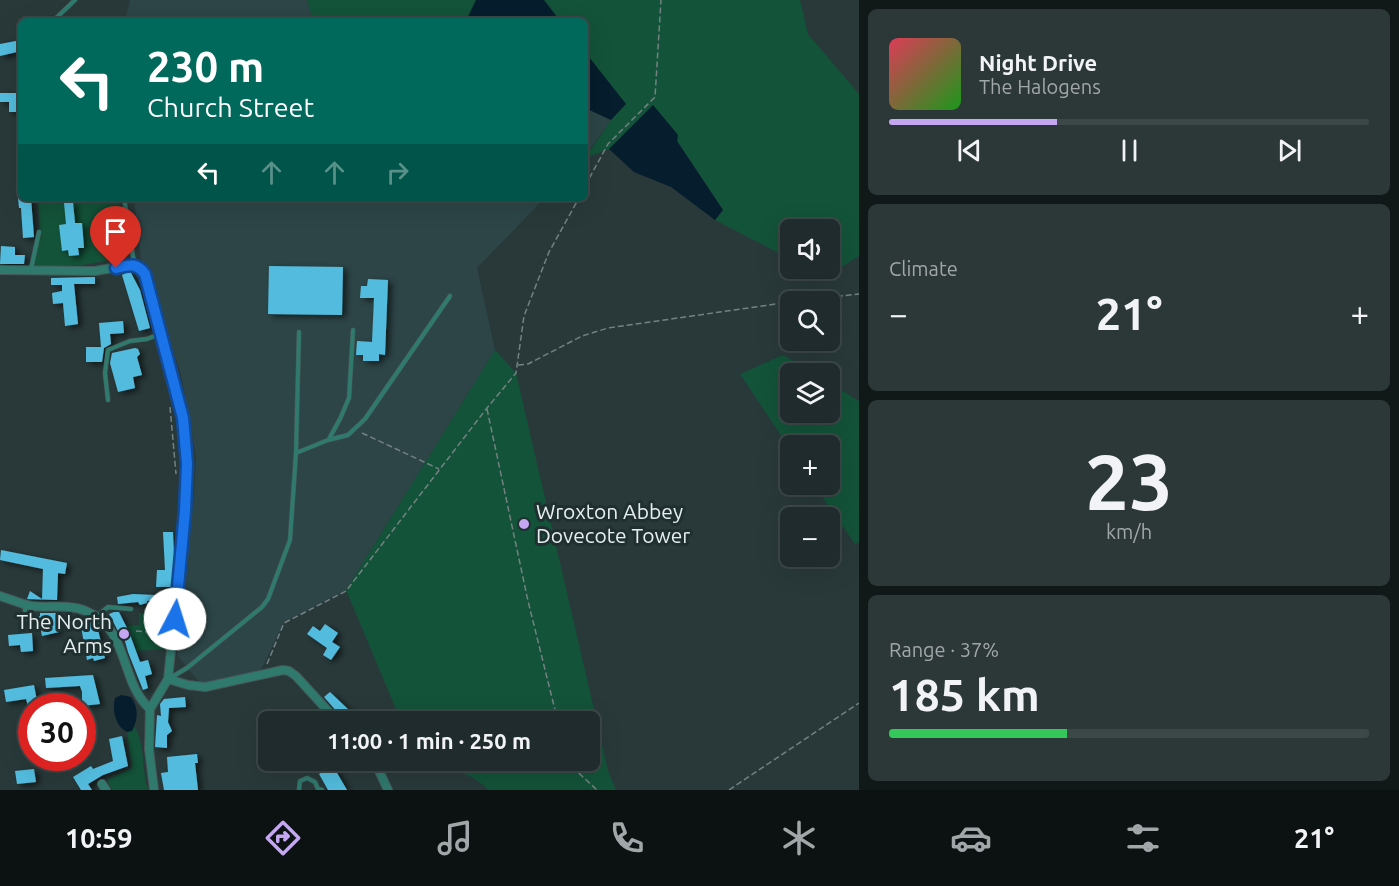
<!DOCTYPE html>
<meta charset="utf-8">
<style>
body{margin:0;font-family:Ubuntu,sans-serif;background:#2c3738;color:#f1f3f6;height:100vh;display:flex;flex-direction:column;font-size:22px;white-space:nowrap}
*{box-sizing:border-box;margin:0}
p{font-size:20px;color:#a1a7a9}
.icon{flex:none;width:33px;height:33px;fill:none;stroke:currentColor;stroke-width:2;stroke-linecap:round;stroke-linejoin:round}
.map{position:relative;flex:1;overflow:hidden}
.drawer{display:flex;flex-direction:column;gap:9px;padding:9px;background:#111818;width:540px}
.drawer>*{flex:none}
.hud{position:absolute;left:18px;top:18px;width:570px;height:183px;border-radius:9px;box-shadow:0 6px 24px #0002,0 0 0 2px #3c4748;background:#00695c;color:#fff;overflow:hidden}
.controls{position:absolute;left:780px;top:219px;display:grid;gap:12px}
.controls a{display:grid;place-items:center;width:60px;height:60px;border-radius:9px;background:#1f2b2c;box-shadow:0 6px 24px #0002,0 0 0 2px #3c4748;font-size:30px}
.speed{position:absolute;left:18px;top:693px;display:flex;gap:12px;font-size:30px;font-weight:700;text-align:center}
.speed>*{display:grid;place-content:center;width:78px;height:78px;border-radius:50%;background:#1f2b2c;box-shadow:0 6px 24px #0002,0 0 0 2px #3c4748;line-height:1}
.speed .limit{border:9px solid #d22;background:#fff;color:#111}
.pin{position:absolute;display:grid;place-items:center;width:51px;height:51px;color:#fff;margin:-62px -26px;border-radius:50% 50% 50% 0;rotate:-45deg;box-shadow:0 0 6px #0007}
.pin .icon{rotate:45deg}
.me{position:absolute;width:66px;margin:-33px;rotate:5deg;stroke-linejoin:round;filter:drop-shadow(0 0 4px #0008)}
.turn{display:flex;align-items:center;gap:21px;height:126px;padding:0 30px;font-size:27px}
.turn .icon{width:78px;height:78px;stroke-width:2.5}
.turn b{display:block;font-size:42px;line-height:51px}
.lanes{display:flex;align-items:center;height:57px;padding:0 30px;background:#0003;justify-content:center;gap:30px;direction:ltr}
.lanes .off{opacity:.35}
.big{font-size:45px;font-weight:700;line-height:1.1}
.drawer .widget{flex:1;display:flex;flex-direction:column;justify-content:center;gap:9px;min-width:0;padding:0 21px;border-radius:9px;background:#2c3738}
.drawer .dial{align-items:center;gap:0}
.dial b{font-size:78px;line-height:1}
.song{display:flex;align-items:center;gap:18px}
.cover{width:72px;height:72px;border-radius:9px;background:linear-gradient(135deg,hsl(350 70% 55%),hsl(120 70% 35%))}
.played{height:6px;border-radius:3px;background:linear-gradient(90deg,#c5a6f0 35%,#3c4748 35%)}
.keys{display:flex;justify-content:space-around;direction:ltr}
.heat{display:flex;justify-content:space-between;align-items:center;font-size:33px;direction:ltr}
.charge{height:9px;border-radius:4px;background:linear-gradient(90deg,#34c759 37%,#3c4748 0)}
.trip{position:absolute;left:258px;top:711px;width:342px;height:60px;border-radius:9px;background:#1f2b2c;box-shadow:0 6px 24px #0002,0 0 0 2px #3c4748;font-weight:700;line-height:60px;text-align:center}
.dock{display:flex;height:96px;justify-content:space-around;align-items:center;background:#0c1112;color:#a1a7a9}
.dock .icon{width:42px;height:42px}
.dock .selected{color:#c5a6f0}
.dock b{font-size:27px;color:#f1f3f6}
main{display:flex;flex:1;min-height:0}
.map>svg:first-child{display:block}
.built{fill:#2d4547}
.green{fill:#135339}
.water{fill:#061d2d}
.building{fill:#53bcde;filter:url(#shadow)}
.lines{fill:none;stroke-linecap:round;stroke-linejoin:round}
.lane-casing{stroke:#475657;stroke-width:5}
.street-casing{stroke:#475657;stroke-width:10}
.path{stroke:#748182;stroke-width:1.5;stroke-dasharray:6 3;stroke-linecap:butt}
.lane{stroke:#2f796d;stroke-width:4}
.street{stroke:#2f796d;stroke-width:8}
.route-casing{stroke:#114b97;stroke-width:15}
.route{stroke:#1a73e8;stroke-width:10}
.poi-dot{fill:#c5a6f0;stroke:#202f30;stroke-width:2}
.labels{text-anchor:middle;stroke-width:6;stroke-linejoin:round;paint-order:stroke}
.poi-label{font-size:21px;fill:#e5eff0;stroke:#202f30;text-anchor:start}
</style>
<main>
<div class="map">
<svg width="859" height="790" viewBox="0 0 859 790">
<defs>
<filter id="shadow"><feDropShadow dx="4" dy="2.5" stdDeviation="3" flood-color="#0009"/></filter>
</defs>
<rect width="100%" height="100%" fill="#29393a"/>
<path class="built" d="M130,0H307L313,21H125Z
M585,108L611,120L585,156Z
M134,198H545L477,268L495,350L346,590L284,622L260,672L200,683L177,655L194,494L196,457L181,374L141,259Z"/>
<path class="green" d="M307,0H476L466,21H313Z
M544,0H800L808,34L859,94V256L826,277L809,269L830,268V230H790V259L715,220L723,210L677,141L678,135L653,106L609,149L585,158L611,120L625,104L585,52V21H560Z
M38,198H119L126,257L83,265L32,268L40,233Z
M495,350L516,373L609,774L616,790H488C476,775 454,772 439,761L590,760V722L401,721L346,590Z
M783,355L814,373L790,374V412H830V383L859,401V542L855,544L814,485L830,484V446H790V449L740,374Z
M139,613L172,615L166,649L136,651L134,642L126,626L139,625Z
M134,726C146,745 141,769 148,790H112L107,780L132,768L127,732L132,731Z"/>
<path class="water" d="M476,0H544L560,21H466Z
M585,52L626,104L611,120L585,108Z
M653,105L678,135L677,141L723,210L715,220L671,187L634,172L609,149Z
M121,695L131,697C139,708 138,719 132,731L127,732C115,726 112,710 115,698Z"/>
<path class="building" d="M21,40V51L0,56V44Z
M0,93H21V112H9V102H0Z
M18,198H31L34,237L23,238L21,208H19Z
M73,202L75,223H82L84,248H78L79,255L69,256L68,250L62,251L59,225L66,224L64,203Z
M1,246L15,247V255H25L24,264H0Z
M269,266L343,267L342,315L268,314Z
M130,271L140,290L150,328L139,331L122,275Z
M95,277V284H74L78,324L65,326L63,303L53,304L52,293L62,291V285H51V278Z
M368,279L388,280L385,355L379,354V361H363V355H356L357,341L372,342L374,298H360L361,286H367Z
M123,321L124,333L110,334L111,344L104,348L102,362H86V347H101L99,323Z
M135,348L138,349L140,354L137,357L142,375L133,377L135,388L118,392L110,363L112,353Z
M163,532H173L174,555L171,587H156L157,570H165Z
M1,550L67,563L65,574L58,573L57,600L27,599L30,591L42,599L43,569L0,560Z
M133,594L155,595V600L147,601V603L140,605L138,602L118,604L117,597Z
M114,612H119L128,630L118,631L109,614Z
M40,613H56L59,632L42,636L38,617L40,616Z
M83,617L97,626L105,658L94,661L93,658L87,660L80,621Z
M325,624L338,633L332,642L340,647L331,660L323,655L327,648L307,634L313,626L320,631Z
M129,632L140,662L148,660L152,674L145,676L148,688L143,690L128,652L123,634Z
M32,633L33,651L21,652L20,645L9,646L8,635Z
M93,675L100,704L82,706V692L80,686L46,688L45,678Z
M34,685L38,706H28L26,699L6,702L4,690Z
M330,692L350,711L358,722H346L324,697Z
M185,697L186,707L169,708L168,722L172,731L167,735V748L155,747L157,715L161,716L160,704L164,699Z
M122,736L128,766L103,775L88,784L92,790H81L73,777L91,766L93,769L113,761L109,739Z
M197,754L198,763H195L198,790H164L161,773L168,772L167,757Z
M333,766L347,790H328L319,774Z
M34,769L36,782L17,784L15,771Z"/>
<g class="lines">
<g class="lane-casing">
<path id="lane" d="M53,21L75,0
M124,198L134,263
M31,269L39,232
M108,400L105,373L108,350L130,341L147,339L160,334
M329,439L340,419L349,398L353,330
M296,453L328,440L348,435L365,419L450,296
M25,605V619
M97,616L108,607L131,609
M170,678L187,668L262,607L268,599L290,540L296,453L299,332
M299,790L300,781L307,778L315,782L318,789L322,790"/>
</g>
<g class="street-casing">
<path id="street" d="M0,270L95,271L135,264L140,267L145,274L183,418L187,464L180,563L168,679L150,709L149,749L154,790
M0,596C10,599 21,604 31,606C49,608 69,604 86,611C130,629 119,681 150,709
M168,679L188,685L205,687L283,670L289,671L296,676L338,722
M374,760L388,790
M102,784L106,790"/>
</g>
<path class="path" d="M585,186L608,144L655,97L661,0
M792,301L859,294
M518,365L528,364L582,336L608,328L790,302
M170,407L176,474
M487,409L528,601L558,722
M362,433L439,469
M136,631L162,633
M267,664L284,623L346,591L487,408L516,373L524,316L549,252L579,198
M567,760L568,763L597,790
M729,790L859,703"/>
<use href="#lane" class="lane"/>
<use href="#street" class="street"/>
</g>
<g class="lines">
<g class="route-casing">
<path id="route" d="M116,268C129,265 136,262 145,274L183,418L187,464L185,511L175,619"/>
</g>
<use href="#route" class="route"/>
</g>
<g class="poi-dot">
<circle cx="524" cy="524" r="6"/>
<circle cx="124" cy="634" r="6"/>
</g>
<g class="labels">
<g class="poi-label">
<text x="536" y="519">Wroxton Abbey<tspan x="536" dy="24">Dovecote Tower</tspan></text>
<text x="112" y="629" text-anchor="end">The North<tspan x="112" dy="24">Arms</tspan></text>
</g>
</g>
</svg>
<div class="controls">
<a><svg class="icon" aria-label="sound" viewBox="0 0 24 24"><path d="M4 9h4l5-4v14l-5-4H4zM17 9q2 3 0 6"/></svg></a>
<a><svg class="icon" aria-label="search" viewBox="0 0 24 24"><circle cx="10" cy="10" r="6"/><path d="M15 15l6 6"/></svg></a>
<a><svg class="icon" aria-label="layers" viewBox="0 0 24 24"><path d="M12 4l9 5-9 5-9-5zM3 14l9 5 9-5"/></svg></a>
<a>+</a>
<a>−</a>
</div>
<div class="speed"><div class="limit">30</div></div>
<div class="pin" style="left:116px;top:268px;background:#d93025"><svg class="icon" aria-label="arrive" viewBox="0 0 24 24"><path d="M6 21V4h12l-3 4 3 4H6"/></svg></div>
<svg class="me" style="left:175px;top:619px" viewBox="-20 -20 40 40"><circle r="19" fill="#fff"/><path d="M0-13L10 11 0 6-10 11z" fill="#1a73e8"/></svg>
<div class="trip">11:00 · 1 min · 250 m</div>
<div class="hud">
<div class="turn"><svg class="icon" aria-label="left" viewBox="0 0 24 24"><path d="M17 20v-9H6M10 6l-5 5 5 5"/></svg><div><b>230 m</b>Church Street</div></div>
<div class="lanes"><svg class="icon" aria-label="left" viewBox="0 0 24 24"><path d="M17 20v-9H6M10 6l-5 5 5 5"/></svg><svg class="icon off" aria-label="ahead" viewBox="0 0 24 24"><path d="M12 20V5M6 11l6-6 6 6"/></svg><svg class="icon off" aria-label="ahead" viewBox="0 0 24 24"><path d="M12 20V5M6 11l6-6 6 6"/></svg><svg class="icon off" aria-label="right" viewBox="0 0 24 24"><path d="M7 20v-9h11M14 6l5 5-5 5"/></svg></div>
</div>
</div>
<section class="drawer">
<div class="widget">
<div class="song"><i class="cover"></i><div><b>Night Drive</b><p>The Halogens</p></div></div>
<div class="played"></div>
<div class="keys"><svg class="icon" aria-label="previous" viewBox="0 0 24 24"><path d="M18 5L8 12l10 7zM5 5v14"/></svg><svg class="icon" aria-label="pause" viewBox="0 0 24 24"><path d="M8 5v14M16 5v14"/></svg><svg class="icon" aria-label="next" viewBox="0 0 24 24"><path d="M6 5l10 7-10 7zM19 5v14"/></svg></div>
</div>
<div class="widget"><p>Climate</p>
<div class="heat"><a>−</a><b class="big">21°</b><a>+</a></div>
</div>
<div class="widget dial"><b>23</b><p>km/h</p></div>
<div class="widget"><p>Range · 37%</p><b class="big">185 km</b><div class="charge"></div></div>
</section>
</main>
<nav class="dock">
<b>10:59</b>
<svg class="icon selected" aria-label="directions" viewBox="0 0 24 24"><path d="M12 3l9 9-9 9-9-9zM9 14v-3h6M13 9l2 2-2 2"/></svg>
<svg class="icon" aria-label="music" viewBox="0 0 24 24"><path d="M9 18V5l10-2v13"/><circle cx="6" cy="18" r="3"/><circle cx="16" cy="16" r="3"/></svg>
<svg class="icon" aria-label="phone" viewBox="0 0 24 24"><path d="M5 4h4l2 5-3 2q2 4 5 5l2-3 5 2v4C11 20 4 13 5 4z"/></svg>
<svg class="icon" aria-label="climate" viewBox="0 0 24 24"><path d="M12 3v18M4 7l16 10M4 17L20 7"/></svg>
<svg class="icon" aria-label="car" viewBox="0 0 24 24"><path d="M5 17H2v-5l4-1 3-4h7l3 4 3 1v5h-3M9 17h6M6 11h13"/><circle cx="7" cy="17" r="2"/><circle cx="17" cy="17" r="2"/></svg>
<svg class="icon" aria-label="filters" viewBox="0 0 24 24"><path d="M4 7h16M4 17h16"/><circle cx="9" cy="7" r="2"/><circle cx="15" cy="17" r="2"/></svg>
<b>21°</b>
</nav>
